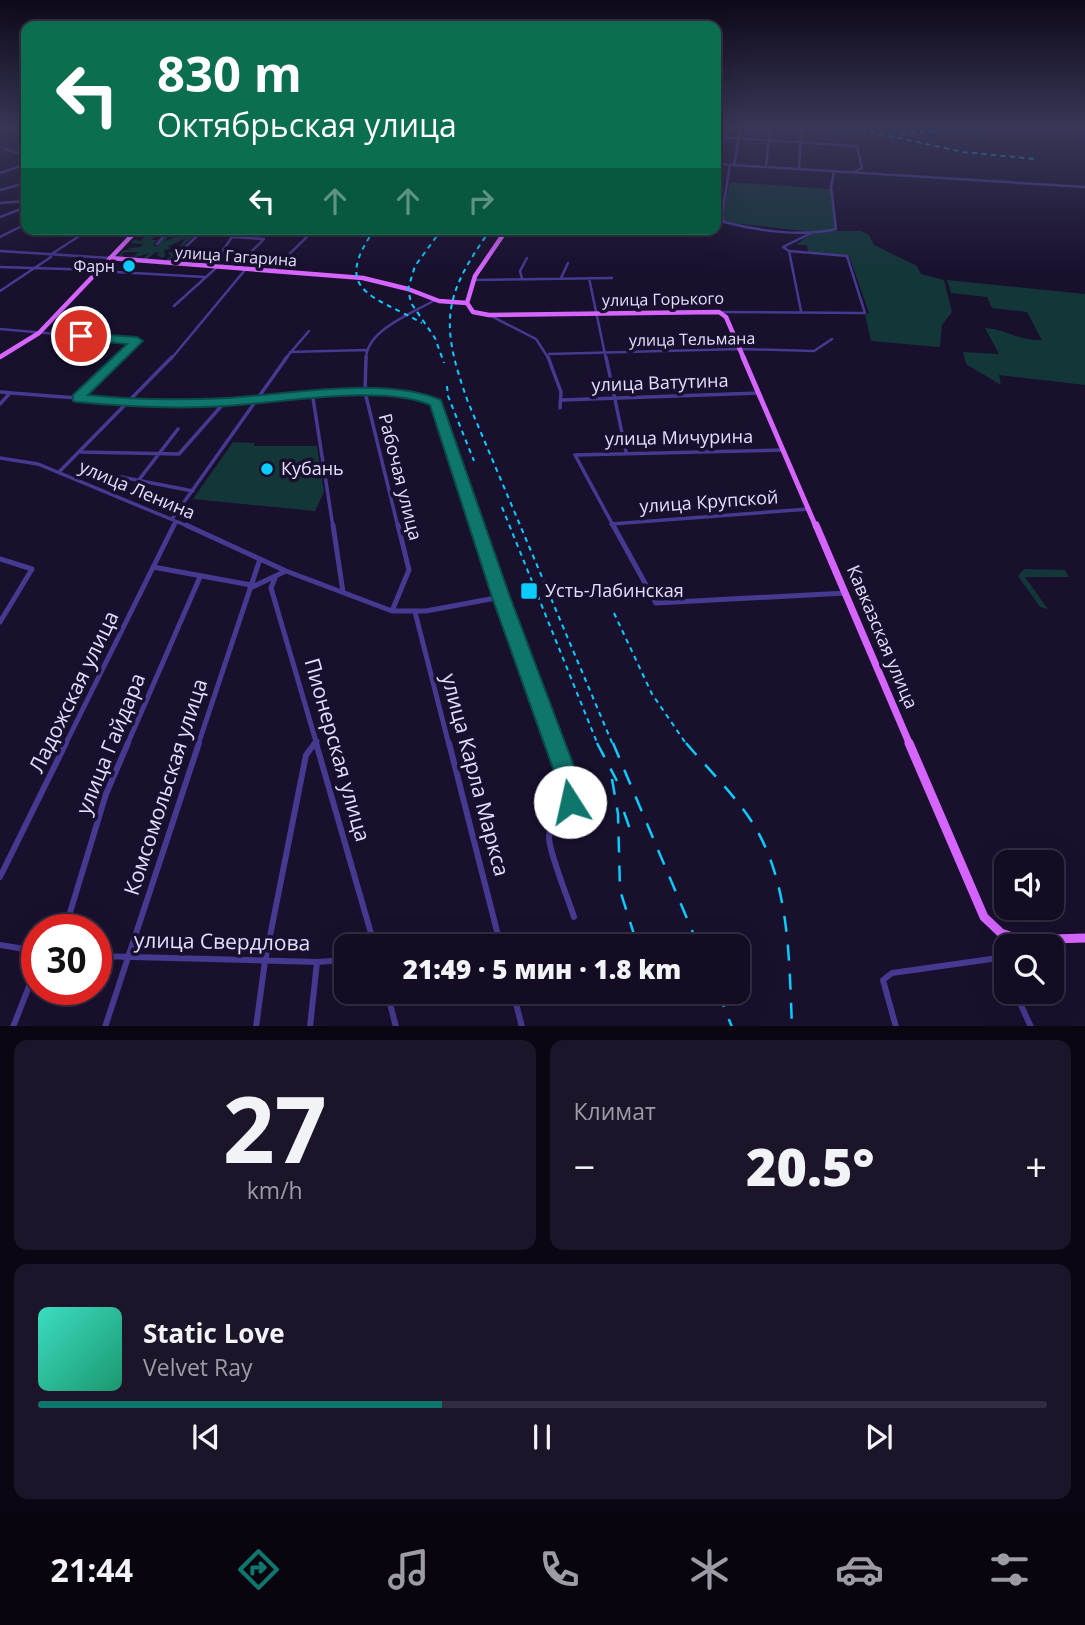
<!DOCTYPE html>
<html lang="ru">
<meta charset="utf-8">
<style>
body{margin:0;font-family:"Open Sans",sans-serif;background:#1c152a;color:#f1f3f6;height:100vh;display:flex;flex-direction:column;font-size:26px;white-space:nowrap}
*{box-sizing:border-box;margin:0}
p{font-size:23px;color:#9d9ba5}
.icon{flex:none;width:38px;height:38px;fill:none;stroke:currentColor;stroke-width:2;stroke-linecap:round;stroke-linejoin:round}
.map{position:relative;height:1026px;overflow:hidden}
.details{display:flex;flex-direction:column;gap:14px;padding:14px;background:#0a0713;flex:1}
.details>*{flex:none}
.banner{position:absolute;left:21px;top:21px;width:700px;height:214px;border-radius:14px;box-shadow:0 7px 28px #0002,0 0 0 2px #322c40;background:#0b6e4f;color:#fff;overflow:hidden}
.controls{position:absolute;left:994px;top:850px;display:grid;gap:14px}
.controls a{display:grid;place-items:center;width:70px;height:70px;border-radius:14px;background:#130c22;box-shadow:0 7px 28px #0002,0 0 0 2px #322c40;font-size:35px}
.speed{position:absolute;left:21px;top:914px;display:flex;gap:14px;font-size:35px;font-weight:700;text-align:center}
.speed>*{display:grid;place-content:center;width:91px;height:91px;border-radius:50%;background:#130c22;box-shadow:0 7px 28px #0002,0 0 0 2px #322c40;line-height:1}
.speed .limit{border:10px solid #d22;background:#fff;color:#111}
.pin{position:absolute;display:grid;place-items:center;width:60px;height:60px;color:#fff;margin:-30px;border:4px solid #fff;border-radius:50%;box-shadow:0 2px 7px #0007}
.me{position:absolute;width:77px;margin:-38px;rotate:350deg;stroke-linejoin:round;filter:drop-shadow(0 0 5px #0008)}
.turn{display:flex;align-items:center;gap:24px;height:147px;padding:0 21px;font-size:32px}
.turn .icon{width:91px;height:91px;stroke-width:2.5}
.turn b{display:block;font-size:49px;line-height:60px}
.lanes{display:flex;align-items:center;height:66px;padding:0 21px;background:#0003;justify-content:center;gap:35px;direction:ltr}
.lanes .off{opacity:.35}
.big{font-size:52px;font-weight:800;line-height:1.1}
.details .widget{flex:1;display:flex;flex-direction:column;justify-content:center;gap:10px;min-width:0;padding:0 24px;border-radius:14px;background:#1c152a}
.details .dial{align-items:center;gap:0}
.dial b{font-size:91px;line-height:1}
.song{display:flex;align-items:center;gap:21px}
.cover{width:84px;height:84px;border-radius:10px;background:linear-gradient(135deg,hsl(170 70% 55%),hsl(160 70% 35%))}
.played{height:7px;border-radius:4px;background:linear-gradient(90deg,#0f766e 40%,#322c40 40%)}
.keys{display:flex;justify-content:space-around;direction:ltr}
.heat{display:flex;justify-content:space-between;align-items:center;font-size:38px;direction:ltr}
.details .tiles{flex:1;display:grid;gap:14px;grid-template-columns:1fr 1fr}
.widget:last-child{grid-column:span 2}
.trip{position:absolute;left:334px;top:934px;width:416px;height:70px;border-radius:14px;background:#130c22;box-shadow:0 7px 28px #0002,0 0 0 2px #322c40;font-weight:800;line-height:70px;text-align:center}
.tabs{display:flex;height:112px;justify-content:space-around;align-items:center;background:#08050e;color:#9d9ba5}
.tabs .icon{width:49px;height:49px}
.tabs .on{color:#0f766e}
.tabs b{font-size:32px;color:#f1f3f6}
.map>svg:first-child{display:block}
.green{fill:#133639}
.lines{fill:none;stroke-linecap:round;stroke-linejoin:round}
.minor-far3{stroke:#463990;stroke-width:2.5}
.minor-far2{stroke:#463990;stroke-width:3.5}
.minor-far1{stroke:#463990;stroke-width:5}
.minor{stroke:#463990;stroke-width:6}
.major-far3{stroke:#d665ff;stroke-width:4.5}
.major-far2{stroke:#d665ff;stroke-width:5}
.major-far1{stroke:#d665ff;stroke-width:7}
.major{stroke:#d665ff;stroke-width:9}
.rail-far1{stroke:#0accff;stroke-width:2;stroke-dasharray:5 4.5;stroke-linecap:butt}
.rail{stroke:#0accff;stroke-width:2.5;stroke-dasharray:16 13;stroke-linecap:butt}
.route{fill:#0f766e;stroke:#0a4d48;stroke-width:2}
.poi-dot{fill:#0accff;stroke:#19102e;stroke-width:2.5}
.labels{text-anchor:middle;stroke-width:7;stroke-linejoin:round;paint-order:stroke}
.far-street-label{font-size:16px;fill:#e5deff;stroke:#19102e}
.far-poi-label{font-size:16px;fill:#e5deff;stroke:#19102e;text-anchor:end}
.street-label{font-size:18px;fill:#e5deff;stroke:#19102e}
.poi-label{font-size:18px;fill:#e5deff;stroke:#19102e;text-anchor:start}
.near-street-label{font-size:21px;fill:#e5deff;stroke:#19102e}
</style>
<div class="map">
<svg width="1085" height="1027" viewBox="0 0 1085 1027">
<rect width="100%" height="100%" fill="#19102e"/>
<path class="green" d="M730,182L830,189L836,226L834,231H861L869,235L874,245L917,266L921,274L944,280L952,312L942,325L940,347L871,341L865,314L869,313L849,256L808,252L807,245H796L813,232L724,222L722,215Z
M150,229H162L158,234L165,233L161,237H154L152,240H157L153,246H157L164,237H168L165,241L181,235L193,236L168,261L166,260L171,256L168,253L178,249L186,238L167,247L172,248L164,250L165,256L162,258L157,255L160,252H156L147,259L141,260L150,253L133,258L138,252H124L121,255L124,256L117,257L124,250H132L127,248L141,247L143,244L131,243L134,240L141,241Z
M947,280L1085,294V385L999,375L1001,385L966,364L963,352L999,354L985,328C1008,329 1016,341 1042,340L1027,312L992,308L987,297L951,293Z
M233,442L254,443V446H317L324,492L315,511L193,499Z
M1024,569L1065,570L1069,577H1025L1048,609L1040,607L1018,576Z"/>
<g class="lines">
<path class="minor-far3" d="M794,127L825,129
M716,137L857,146L862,168L854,172
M4,149L26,155
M716,164L1085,187
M730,165L722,215L724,222C758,231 802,237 836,229L831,187L834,172
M734,165L741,127
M766,167L770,127
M799,169L801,128
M0,173L26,164
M0,190L26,183
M0,203L26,201
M0,217L26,207
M127,229L135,231
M0,237L26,224
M157,244L170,229
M783,247L811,233
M0,251L110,258
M789,251L801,311
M50,255L90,229
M169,263L204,229
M0,267L98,270
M214,267L226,254L221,253L232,237L264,239L245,258
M98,271L205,277
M271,272L315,229
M561,278L568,263
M589,278L606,359
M522,279L520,271L527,258
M473,280L612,278
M0,291L51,257
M174,306L216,268
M719,312L865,313L847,256L789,251L783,247
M489,315L536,339L549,359
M0,329L137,341
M290,352L366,350
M549,354L740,349L814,351L832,339
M118,359L136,342
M171,359L245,270
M285,359L309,331
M366,359C366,330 413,313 435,300"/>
<path class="minor-far2" d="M366,357L365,392L398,527
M548,357L561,392L560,408
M606,357L626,452
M0,392C75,398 149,405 224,402C285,400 381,379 436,403L478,527
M77,398L120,357
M313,398L333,527
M563,400L759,393
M0,404L10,393
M81,452L179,454L224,403
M0,458L38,464L190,527
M59,472L172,357
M111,475L193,491
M138,481L178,429
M172,519L287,357
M611,524L809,509
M173,527L176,522
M614,527L575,455L783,450"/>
<path class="minor-far1" d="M186,525L286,571L392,611H426L501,597
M333,525L343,592
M477,525L555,745
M613,525L656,603L846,593
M0,559L32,569L0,622
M153,567L251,585
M275,578L271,588L317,745
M250,588L286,571
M392,611L409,570L398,525
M415,612L449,745
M65,745L174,525
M127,745L200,577
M198,745L260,559
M314,745L317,741"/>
<path class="minor" d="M316,743L375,947
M449,743L501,947
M555,743C562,763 577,791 566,812C560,821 549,824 549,838C550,855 568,898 574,917
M0,877L66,743
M65,929L106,794L128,743
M1001,934L998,958L1006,975
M0,945L37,951
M96,956L317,962L346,960
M387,992L396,1027
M513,992L522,1027
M1015,992L1031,1027
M13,1027L37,966
M105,1027L199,743
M256,1027L265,961L306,755L315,743
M310,1027L317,962
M896,1027L883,980L892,973L998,958"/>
<path class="major-far3" d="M110,258L363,278L408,289L439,301L467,303
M467,303L473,312L489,315L719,312L726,317L744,359
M467,303L475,276L507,229
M0,357L39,333L138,229"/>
<path class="major-far2" d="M743,357L816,527"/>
<path class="major-far1" d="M816,525L910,745"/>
<path class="major" d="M909,743L984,917L1001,933L1021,940L1085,938"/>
<path class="rail-far1" d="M832,127L871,132L963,152L1035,159
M901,134L989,127
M716,180H720
M375,229C331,291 372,295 422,323
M442,229L415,266L408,289L411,303L435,338L444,363
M491,229C442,297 440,324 468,402L613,745
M447,386L448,396L474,461
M502,507L598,745
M614,613L652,694L687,745"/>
<path class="rail" d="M597,743L617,781
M613,743L699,947
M686,743C708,769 733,793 752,822C790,882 789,959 792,1027
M612,779L618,814L620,890L638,947
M624,812L633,838
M654,992L656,999
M718,992L732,1027"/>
</g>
<linearGradient id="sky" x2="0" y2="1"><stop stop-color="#0e0919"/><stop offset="0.47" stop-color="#383757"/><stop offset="1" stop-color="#383757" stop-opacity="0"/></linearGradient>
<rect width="1085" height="271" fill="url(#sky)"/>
<path class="route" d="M81,333L137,337L143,341L88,395C134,400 182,400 228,398C290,394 384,376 441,400L510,597L578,777L581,802L578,809L570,812L562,809L556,777L492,597L430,405C382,384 282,403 227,406C178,409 127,407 77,402L73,401V395L127,344L77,339V334Z"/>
<g class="poi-dot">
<circle cx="129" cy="266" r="7"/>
<circle cx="267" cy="469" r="7"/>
<rect x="520" y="582" width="18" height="18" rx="3.5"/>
</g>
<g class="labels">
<g class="far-street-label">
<text transform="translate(236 256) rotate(4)" y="6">улица Гагарина</text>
<text transform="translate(663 299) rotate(-1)" y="6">улица Горького</text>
<text transform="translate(692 339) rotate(-1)" y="6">улица Тельмана</text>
</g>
<g class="far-poi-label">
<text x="115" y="272">Фарн</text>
</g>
<g class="street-label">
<text transform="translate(660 383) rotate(-2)" y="6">улица Ватутина</text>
<text transform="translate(679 438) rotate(-1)" y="6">улица Мичурина</text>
<text transform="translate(400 477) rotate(76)" y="6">Рабочая улица</text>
<text transform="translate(137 490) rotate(23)" y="6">улица Ленина</text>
<text transform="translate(709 502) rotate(-4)" y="6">улица Крупской</text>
<text transform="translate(882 637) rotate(67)" y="6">Кавказская улица</text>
</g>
<g class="poi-label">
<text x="281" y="475">Кубань</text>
<text x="545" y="597">Усть-Лабинская</text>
</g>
<g class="near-street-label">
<text transform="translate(74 692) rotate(-64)" y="7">Ладожская улица</text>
<text transform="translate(111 744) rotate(-68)" y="7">улица Гайдара</text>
<text transform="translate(337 750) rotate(74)" y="7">Пионерская улица</text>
<text transform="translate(475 775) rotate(75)" y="7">улица Карла Маркса</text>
<text transform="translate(166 787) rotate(-72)" y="7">Комсомольская улица</text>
<text transform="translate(222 942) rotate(1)" y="7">улица Свердлова</text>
</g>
</g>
</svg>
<div class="controls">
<a><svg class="icon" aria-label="sound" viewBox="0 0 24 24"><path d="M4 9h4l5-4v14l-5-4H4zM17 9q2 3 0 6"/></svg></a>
<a><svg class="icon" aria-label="search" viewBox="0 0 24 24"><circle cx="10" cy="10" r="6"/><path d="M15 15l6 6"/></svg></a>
</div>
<div class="speed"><div class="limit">30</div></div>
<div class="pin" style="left:81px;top:336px;background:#d93025"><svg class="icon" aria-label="arrive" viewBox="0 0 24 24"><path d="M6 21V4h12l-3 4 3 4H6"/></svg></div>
<svg class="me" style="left:570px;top:802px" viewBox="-20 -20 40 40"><circle r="19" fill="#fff"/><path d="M0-13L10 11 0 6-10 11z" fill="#0f766e"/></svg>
<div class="trip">21:49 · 5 мин · 1.8 km</div>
<div class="banner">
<div class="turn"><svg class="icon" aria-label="left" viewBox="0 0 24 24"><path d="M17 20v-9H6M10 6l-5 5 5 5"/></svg><div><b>830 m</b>Октябрьская улица</div></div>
<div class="lanes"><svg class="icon" aria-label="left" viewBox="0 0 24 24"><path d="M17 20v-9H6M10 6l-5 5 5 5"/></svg><svg class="icon off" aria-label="ahead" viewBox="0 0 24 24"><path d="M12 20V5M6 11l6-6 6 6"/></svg><svg class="icon off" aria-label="ahead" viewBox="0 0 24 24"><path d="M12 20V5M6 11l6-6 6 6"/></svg><svg class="icon off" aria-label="right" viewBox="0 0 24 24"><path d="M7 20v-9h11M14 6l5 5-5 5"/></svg></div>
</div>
</div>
<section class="details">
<div class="tiles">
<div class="widget dial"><b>27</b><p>km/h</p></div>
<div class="widget"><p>Климат</p>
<div class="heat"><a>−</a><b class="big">20.5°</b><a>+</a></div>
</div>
<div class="widget">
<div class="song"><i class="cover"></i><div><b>Static Love</b><p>Velvet Ray</p></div></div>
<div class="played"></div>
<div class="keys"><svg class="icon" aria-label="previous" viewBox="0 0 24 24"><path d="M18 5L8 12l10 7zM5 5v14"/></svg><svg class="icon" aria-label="pause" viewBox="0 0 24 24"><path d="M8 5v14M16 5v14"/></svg><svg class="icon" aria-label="next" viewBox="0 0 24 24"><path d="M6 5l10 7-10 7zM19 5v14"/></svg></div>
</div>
</div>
</section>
<nav class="tabs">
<b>21:44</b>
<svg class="icon on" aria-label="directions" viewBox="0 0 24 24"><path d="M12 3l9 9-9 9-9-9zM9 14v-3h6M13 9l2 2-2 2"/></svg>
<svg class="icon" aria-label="music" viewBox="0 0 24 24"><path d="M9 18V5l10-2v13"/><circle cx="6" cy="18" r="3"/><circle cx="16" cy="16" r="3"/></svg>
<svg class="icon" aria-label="phone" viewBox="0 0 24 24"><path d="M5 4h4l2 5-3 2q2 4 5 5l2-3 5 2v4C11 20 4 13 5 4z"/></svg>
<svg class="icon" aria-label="climate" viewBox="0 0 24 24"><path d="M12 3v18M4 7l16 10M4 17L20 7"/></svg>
<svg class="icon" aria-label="car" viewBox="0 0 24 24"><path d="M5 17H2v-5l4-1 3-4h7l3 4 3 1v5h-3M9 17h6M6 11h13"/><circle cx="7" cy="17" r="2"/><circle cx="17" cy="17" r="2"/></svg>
<svg class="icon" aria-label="filters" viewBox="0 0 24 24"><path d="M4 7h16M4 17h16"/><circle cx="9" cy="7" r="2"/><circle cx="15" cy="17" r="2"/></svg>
</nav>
